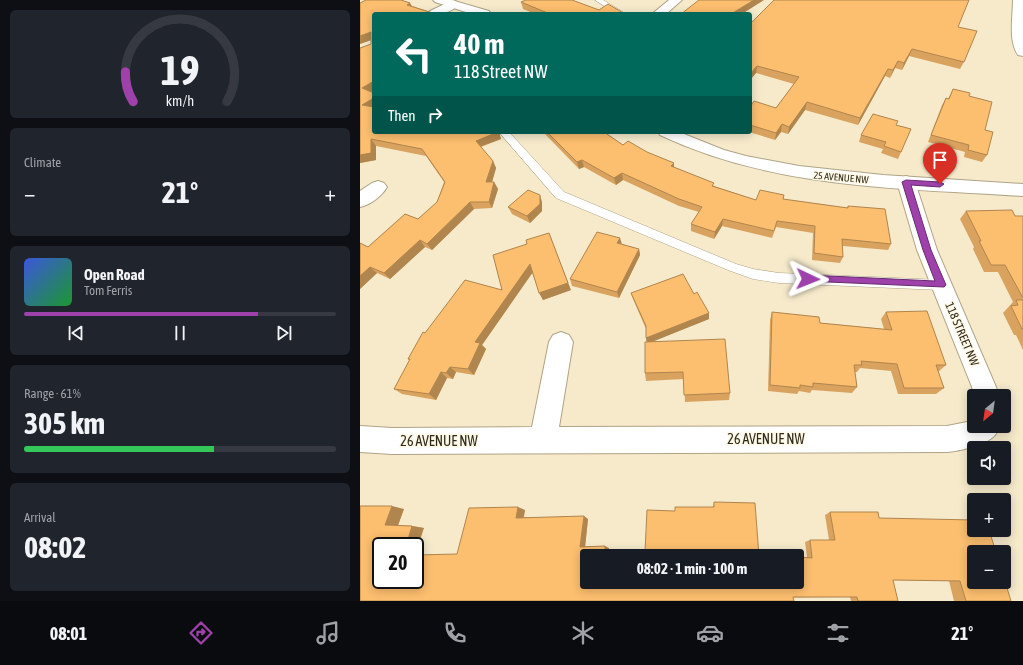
<!DOCTYPE html>
<meta charset="utf-8">
<style>
body{margin:0;font-family:"Asap Condensed",sans-serif;background:#20242c;color:#f1f3f6;height:100vh;display:flex;flex-direction:column;font-size:15px;white-space:nowrap}
*{box-sizing:border-box;margin:0}
p{font-size:13px;color:#9ea1a6}
.icon{flex:none;width:22px;height:22px;fill:none;stroke:currentColor;stroke-width:2;stroke-linecap:round;stroke-linejoin:round}
.map{position:relative;flex:1;overflow:hidden}
.sheet{display:flex;flex-direction:column;gap:10px;padding:10px;background:#0d0f14;width:360px}
.sheet>*{flex:none}
.top-card{position:absolute;left:12px;top:12px;width:380px;height:122px;border-radius:4px;box-shadow:0 2px 10px #0003;background:#00695c;color:#fff;overflow:hidden}
.needle{width:26px;rotate:209deg}
.buttons{position:absolute;left:607px;top:389px;display:grid;gap:8px}
.buttons a{display:grid;place-items:center;width:44px;height:44px;border-radius:4px;background:#171b24;box-shadow:0 2px 10px #0003;font-size:20px}
.speed{position:absolute;left:12px;top:537px;display:flex;gap:8px;font-size:20px;font-weight:700;text-align:center}
.speed>*{display:grid;place-content:center;width:52px;height:52px;border-radius:50%;background:#171b24;box-shadow:0 2px 10px #0003;line-height:1}
.speed .limit{border:2px solid #111;border-radius:6px;background:#fff;color:#111}
.pin{position:absolute;display:grid;place-items:center;width:34px;height:34px;color:#fff;margin:-41px -17px;border-radius:50% 50% 50% 0;rotate:-45deg;box-shadow:0 0 4px #0007}
.pin .icon{rotate:45deg}
.me{position:absolute;width:44px;margin:-22px;rotate:92deg;stroke-linejoin:round;filter:drop-shadow(0 0 3px #0008)}
.turn{display:flex;align-items:center;gap:14px;height:84px;padding:0 16px;font-size:18px}
.turn .icon{width:52px;height:52px;stroke-width:2.5}
.turn b{display:block;font-size:28px;line-height:34px}
.then{display:flex;align-items:center;height:38px;padding:0 16px;background:#0003;gap:8px;font-size:15px}
.big{font-size:30px;font-weight:700;line-height:1.1}
.sheet .card{flex:1;display:flex;flex-direction:column;justify-content:center;gap:6px;min-width:0;padding:0 14px;border-radius:6px;background:#20242c}
.sheet .dial{align-items:center;gap:0}
.dial svg{height:104px;overflow:visible;fill:none;stroke:#363941;stroke-width:7;stroke-linecap:round;text-anchor:middle}
.dial text{fill:#f1f3f6;stroke:none}
.song{display:flex;align-items:center;gap:12px}
.cover{width:48px;height:48px;border-radius:6px;background:linear-gradient(135deg,hsl(230 70% 55%),hsl(130 70% 35%))}
.played{height:4px;border-radius:2px;background:linear-gradient(90deg,#9e41ab 75%,#363941 75%)}
.keys{display:flex;justify-content:space-around;direction:ltr}
.heat{display:flex;justify-content:space-between;align-items:center;font-size:22px;direction:ltr}
.charge{height:6px;border-radius:3px;background:linear-gradient(90deg,#34c759 61%,#363941 0)}
.trip{position:absolute;left:220px;top:549px;width:224px;height:40px;border-radius:4px;background:#171b24;box-shadow:0 2px 10px #0003;font-weight:700;line-height:40px;text-align:center}
.dock{display:flex;height:64px;justify-content:space-around;align-items:center;background:#090b0e;color:#9ea1a6}
.dock .icon{width:28px;height:28px}
.dock .selected{color:#9e41ab}
.dock b{font-size:18px;color:#f1f3f6}
main{display:flex;flex:1;min-height:0}
.map>svg:first-child{display:block}
.lines{fill:none;stroke-linecap:round;stroke-linejoin:round}
.service-casing{stroke:#aea385;stroke-width:1}
.minor-casing{stroke:#aea385;stroke-width:2}
.tertiary-casing{stroke:#aea385;stroke-width:2}
.secondary-casing{stroke:#aea385;stroke-width:2}
.service{fill:#fff;fill-rule:evenodd}
.minor{fill:#fff;fill-rule:evenodd}
.tertiary{fill:#fff;fill-rule:evenodd}
.secondary{fill:#fff;fill-rule:evenodd}
.wall{fill:#d9a35f}
.shaded-wall{fill:#b0854e}
.building{fill:#fcbe6f;stroke:#b0854e}
.route{fill:#9e41ab;stroke:#672a6f}
.labels{text-anchor:middle;stroke-width:3;stroke-linejoin:round;paint-order:stroke}
.far-street-label{font-size:10px;fill:#2e291d;stroke:#fff8e5}
.street-label{font-size:12px;fill:#2e291d;stroke:#fff8e5}
.near-street-label{font-size:14px;fill:#2e291d;stroke:#fff8e5}
</style>
<main>
<section class="sheet">
<div class="card dial"><svg viewBox="0 0 100 80">
<path d="M14 69A42 42 0 1 1 86 69"/>
<path d="M14 69A42 42 0 0 1 8 46" stroke="#9e41ab"/>
<text x="50" y="56" font-size="32" font-weight="700">19</text>
<text x="50" y="72" font-size="11">km/h</text>
</svg></div>
<div class="card"><p>Climate</p>
<div class="heat"><a>−</a><b class="big">21°</b><a>+</a></div>
</div>
<div class="card">
<div class="song"><i class="cover"></i><div><b>Open Road</b><p>Tom Ferris</p></div></div>
<div class="played"></div>
<div class="keys"><svg class="icon" aria-label="previous" viewBox="0 0 24 24"><path d="M18 5L8 12l10 7zM5 5v14"/></svg><svg class="icon" aria-label="pause" viewBox="0 0 24 24"><path d="M8 5v14M16 5v14"/></svg><svg class="icon" aria-label="next" viewBox="0 0 24 24"><path d="M6 5l10 7-10 7zM19 5v14"/></svg></div>
</div>
<div class="card"><p>Range · 61%</p><b class="big">305 km</b><div class="charge"></div></div>
<div class="card"><p>Arrival</p><b class="big">08:02</b></div>
</section>
<div class="map">
<svg width="663" height="601" viewBox="0 0 663 601">
<rect width="100%" height="100%" fill="#f6eacb"/>
<g class="lines">
<g class="service-casing">
<path id="service" d="M235,0H243L266,14H257Z
M139,132H149L204,192L376,264L393,269L419,273L581,280L585,281L587,285L585,289L581,290L419,283L393,279L368,270L196,198Z"/>
</g>
<g class="minor-casing">
<path id="minor" d="M93,0L97,2L99,4C91,14 79,14 68,14L70,11Z
M309,0H322L306,14H292Z
M546,176L552,178L555,182L577,250L636,387L639,396H614V398L612,387L557,250L537,182L540,178Z
M18,181L24,183L27,187C22,196 10,205 0,207V191L12,183Z
M201,332L209,335L213,342L199,427L587,426L607,422L614,418V426H639C638,429 637,433 635,435C627,445 599,451 587,452L32,454L0,452V426L32,428L172,427L189,342L193,335Z"/>
</g>
<g class="tertiary-casing">
<path id="tertiary" d="M73,0H91L129,11L131,14H112L75,2Z
M298,132H319L364,150L386,156L439,166L523,175L663,184V196C540,188 414,189 300,135Z"/>
</g>
<g class="secondary-casing">
<path id="secondary" d="M653,0H663V56L658,55C648,41 653,16 653,0Z"/>
</g>
<use href="#service" class="service"/>
<use href="#minor" class="minor"/>
<use href="#tertiary" class="tertiary"/>
<use href="#secondary" class="secondary"/>
</g>
<path class="wall" d="M6,0H41L50,3L52,6L76,14H14V90L11,92L14,93V132H139L141,139L121,147L133,161L136,168L132,182H134L138,189L132,208L114,209L72,250L65,247L30,279L17,273L0,289V243L8,247L45,214L58,219L77,202L84,182L66,156L16,146V160L0,163V48L11,44V40L0,44V3Z
M414,0L598,27L604,62L600,69L549,56L542,70L535,68L530,78L525,76L498,125L445,110L428,134L421,132L415,140L389,132H390V107L416,108L434,84L396,73L390,80Z
M161,2L239,10L265,14H175L163,9Z
M593,89L609,96L625,130L627,155L622,162L604,157L605,152L568,142L582,105L586,98L588,99Z
M536,125L551,129L538,159L521,153L523,149L499,142L501,135Z
M183,132H244L263,145L314,167L354,186L396,200L424,195L423,199L487,208L488,206L531,244L528,250L483,246V257L480,263L452,260L453,233L416,227L412,238L362,226L354,239L331,231V224L339,212L319,206L263,180L256,185L224,167L219,169Z
M182,202V211L170,223L152,214L148,207Z
M606,211L655,216H663V350L656,335H654L643,313L653,302L638,272H624L613,249L614,247L600,219Z
M262,244L279,249L280,255L259,298L212,286L210,279Z
M133,255L211,290L183,300L172,273L122,345L126,349L114,375L96,372L93,379L87,378L76,400L42,394L34,389L50,361L48,359L65,333L142,290Z
M271,293L349,313V319L290,342L370,393L369,400L325,402L324,379L286,381L285,373L287,342L286,338V329L273,299Z
M412,312L460,323L524,329L521,319L526,312L586,365L578,372L584,388L576,394H538L531,371L500,368L497,372H495L497,387L492,393L452,390L450,393L439,391L437,394L408,391L410,320Z
M354,502L399,556H227L447,557L445,542L450,540H469L465,515L470,512L519,518L651,601H594L589,581L533,580L538,601H491L490,597L0,601L44,509L38,525L52,526L64,528L21,580L97,554L165,510L164,517L228,519L225,546L249,548V552H285L315,511L353,507Z"/>
<path class="shaded-wall" d="M394,0H404L382,14H371Z
M50,3L53,9L47,5Z
M11,32L14,39L0,44V36Z
M552,49L549,56L542,70L544,63Z
M538,61L535,68L530,78L533,70Z
M397,66L396,73L390,80V74Z
M528,69L525,76L498,125L500,118Z
M14,81V90L6,95L2,88Z
M14,98V107L2,105Z
M447,102L445,110L428,134L429,127Z
M422,124L421,132L415,140L416,133Z
M138,132H139L141,139L119,147L116,141Z
M11,139L16,146V160L0,163V155Z
M222,160L224,167L219,169L217,162Z
M133,161L136,168L130,189L126,182Z
M314,163V170L311,166Z
M262,173L263,180L256,185L254,178Z
M134,182L138,189L132,208L129,202Z
M180,195L182,202V211L170,223L167,216Z
M110,202L114,209L72,250L67,244Z
M363,219L362,226L354,239L355,232Z
M189,233L211,290L183,300L179,293Z
M260,238L262,244L257,243Z
M60,240L65,247L30,279L24,273Z
M279,249L280,255L259,298L257,292Z
M170,264L173,272L122,345L126,349L114,375L108,369L115,342Z
M10,267L17,273L0,289V276Z
M349,313V319L287,344L286,338Z
M90,367L96,372L93,379L86,373Z
M81,372L87,378L76,400L69,394Z
M32,506L44,509L37,528L25,525Z
M158,507L165,510L163,520L156,518Z
M224,516L228,519L225,548L220,547Z
M52,526L64,528L55,555V546H46Z
M245,546L249,548L248,554L245,552Z"/>
<path class="building" d="M6,0H41L50,3L47,5L76,14H14V81L2,88L14,93V98L2,105L14,107V132H138L116,141L133,161L126,182H134L129,202H110L67,244L60,240L24,273L10,267L0,276V243L8,247L45,214L58,219L77,202L85,182L62,149L11,139V153L0,155V48L11,44V32L0,36V3Z
M166,0H212L239,10L248,4L265,14H190L161,2Z
M339,0H394L371,14H321Z
M414,0H609L598,27L617,31L604,62L552,49L544,63L538,61L533,70L528,69L500,118L447,102L429,127L422,124L416,133L390,125V107L394,101L416,108L439,77L397,66L390,74V24Z
M593,89L610,93L609,96L632,102L625,130L633,132L627,155L608,150L609,145L571,135L586,98L589,99Z
M513,114L538,121L536,125L551,129L541,152L524,146L526,142L501,135Z
M187,132H244L263,145L268,141L287,152L314,163L311,166L354,183L352,186L396,200L400,190L424,195L423,199L488,208V206L525,209L531,244L482,239L483,257L454,253L455,226L417,221L414,231L363,219L355,232L331,224L342,207L319,199L262,173L254,178L222,160L217,162Z
M168,190L180,195V204L167,216L148,207Z
M652,210L655,216H663V298L645,265H631L619,241H621L606,211Z
M237,232L260,238L257,243L279,249L257,292L210,279Z
M189,233L208,283L179,293L170,264L115,342L120,343L108,369L90,367L86,373L81,372L69,394L34,389L50,359H48L63,332L65,333L105,280L142,290L133,255L167,244L166,240Z
M323,274L334,294L337,292L349,313L286,338V326L271,293Z
M656,300H663V329H662L651,306L658,305Z
M567,311L586,365H576L584,388H544L537,364L501,361L502,365H494L497,387L453,383V387L440,385V388L410,385L412,312L459,317L460,323L532,330L526,312Z
M365,339L370,393L324,395L323,372L285,373V342Z
M354,502L395,503L399,556H227V582H437V557L452,558L450,540H475L470,512H518L519,518L614,520V530H629L636,552H614V582H644V578L651,601H606L600,581L533,580L538,601H498L497,597H433L434,601H0V506H32L25,525L52,526L46,546H21V580H55V555L97,554L109,508L158,507L156,518L224,516L220,547L245,546V552H285L287,510L315,511V507H354Z"/>
<path class="route" d="M546,180L580,182L584,184L580,187L551,185L571,250L586,285L584,287L445,281L443,279L445,277L448,275L575,281L563,250L542,182Z"/>
<g class="labels">
<g class="far-street-label">
<text transform="translate(481 177) rotate(5)" y="4">25 AVENUE NW</text>
</g>
<g class="street-label">
<text transform="translate(602 334) rotate(67)" y="4">118 STREET NW</text>
</g>
<g class="near-street-label">
<text x="406" y="444">26 AVENUE NW</text>
<text x="79" y="446">26 AVENUE NW</text>
</g>
</g>
</svg>
<div class="buttons">
<a><svg class="needle" viewBox="-14 -14 28 28"><path d="M0-13l5 13h-10z" fill="#e53935"/><path d="M0 13l5-13h-10z" fill="#9ea1a6"/></svg></a>
<a><svg class="icon" aria-label="sound" viewBox="0 0 24 24"><path d="M4 9h4l5-4v14l-5-4H4zM17 9q2 3 0 6"/></svg></a>
<a>+</a>
<a>−</a>
</div>
<div class="speed"><div class="limit">20</div></div>
<div class="pin" style="left:580px;top:184px;background:#d93025"><svg class="icon" aria-label="arrive" viewBox="0 0 24 24"><path d="M6 21V4h12l-3 4 3 4H6"/></svg></div>
<svg class="me" style="left:448px;top:279px" viewBox="-20 -20 40 40"><path d="M0-17L14 15 0 8-14 15z" fill="#9e41ab" stroke="#fff" stroke-width="4"/></svg>
<div class="trip">08:02 · 1 min · 100 m</div>
<div class="top-card">
<div class="turn"><svg class="icon" aria-label="left" viewBox="0 0 24 24"><path d="M17 20v-9H6M10 6l-5 5 5 5"/></svg><div><b>40 m</b>118 Street NW</div></div>
<div class="then">Then<svg class="icon" aria-label="right" viewBox="0 0 24 24"><path d="M7 20v-9h11M14 6l5 5-5 5"/></svg></div>
</div>
</div>
</main>
<nav class="dock">
<b>08:01</b>
<svg class="icon selected" aria-label="directions" viewBox="0 0 24 24"><path d="M12 3l9 9-9 9-9-9zM9 14v-3h6M13 9l2 2-2 2"/></svg>
<svg class="icon" aria-label="music" viewBox="0 0 24 24"><path d="M9 18V5l10-2v13"/><circle cx="6" cy="18" r="3"/><circle cx="16" cy="16" r="3"/></svg>
<svg class="icon" aria-label="phone" viewBox="0 0 24 24"><path d="M5 4h4l2 5-3 2q2 4 5 5l2-3 5 2v4C11 20 4 13 5 4z"/></svg>
<svg class="icon" aria-label="climate" viewBox="0 0 24 24"><path d="M12 3v18M4 7l16 10M4 17L20 7"/></svg>
<svg class="icon" aria-label="car" viewBox="0 0 24 24"><path d="M5 17H2v-5l4-1 3-4h7l3 4 3 1v5h-3M9 17h6M6 11h13"/><circle cx="7" cy="17" r="2"/><circle cx="17" cy="17" r="2"/></svg>
<svg class="icon" aria-label="filters" viewBox="0 0 24 24"><path d="M4 7h16M4 17h16"/><circle cx="9" cy="7" r="2"/><circle cx="15" cy="17" r="2"/></svg>
<b>21°</b>
</nav>
